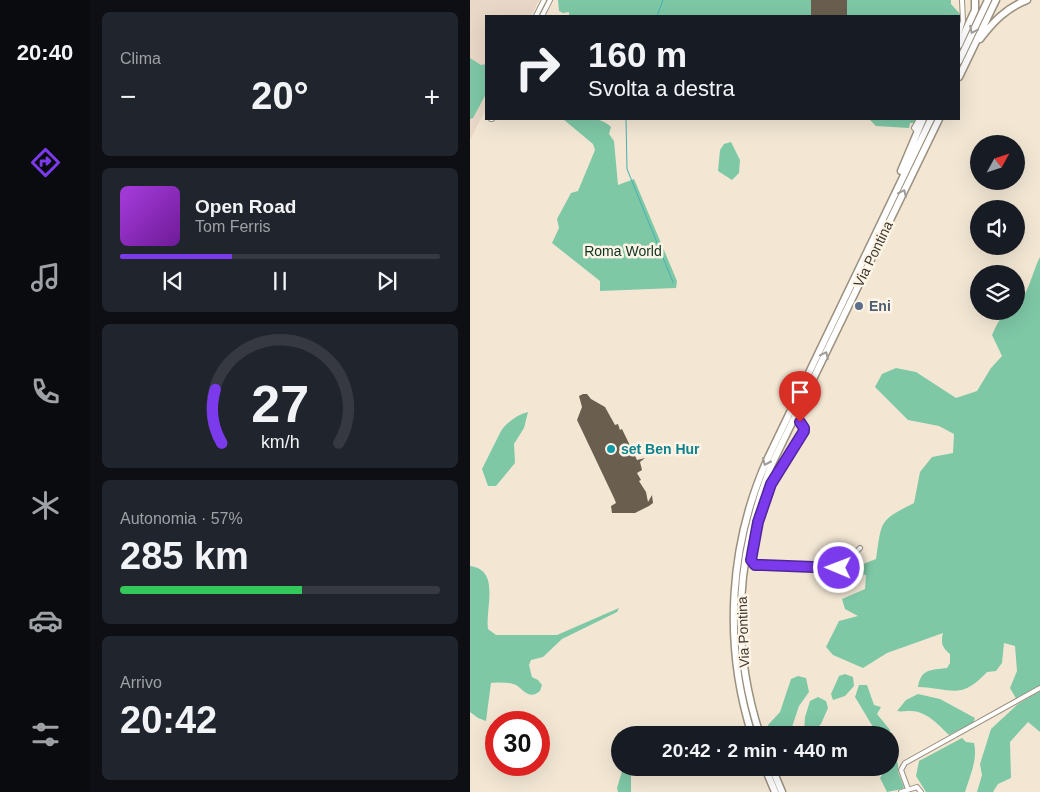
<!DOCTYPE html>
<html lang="it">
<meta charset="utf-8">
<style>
body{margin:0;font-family:Helvetica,sans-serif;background:#20242c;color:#f1f3f6;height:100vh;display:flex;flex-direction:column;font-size:19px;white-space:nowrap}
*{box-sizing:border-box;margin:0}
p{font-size:16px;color:#9ea1a6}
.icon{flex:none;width:28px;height:28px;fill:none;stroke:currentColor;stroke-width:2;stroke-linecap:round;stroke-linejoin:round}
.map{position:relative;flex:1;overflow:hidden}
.sheet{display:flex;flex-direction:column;gap:12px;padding:12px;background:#0d0f14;width:380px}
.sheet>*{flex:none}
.guide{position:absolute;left:15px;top:15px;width:475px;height:105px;border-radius:0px;box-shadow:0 5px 20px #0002;background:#171b24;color:#f1f3f6;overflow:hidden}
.needle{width:32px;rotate:50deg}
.buttons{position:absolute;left:500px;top:135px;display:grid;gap:10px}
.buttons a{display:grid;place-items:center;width:55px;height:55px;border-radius:50%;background:#171b24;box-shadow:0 5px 20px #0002;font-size:25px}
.speed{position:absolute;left:15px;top:711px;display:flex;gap:10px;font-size:25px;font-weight:700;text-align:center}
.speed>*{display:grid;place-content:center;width:65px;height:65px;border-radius:50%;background:#171b24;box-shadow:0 5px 20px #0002;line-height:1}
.speed .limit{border:8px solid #d22;background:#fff;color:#111}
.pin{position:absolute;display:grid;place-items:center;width:42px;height:42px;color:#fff;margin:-51px -21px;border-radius:50% 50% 50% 0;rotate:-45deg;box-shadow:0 0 5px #0007}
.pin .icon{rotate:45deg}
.me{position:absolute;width:55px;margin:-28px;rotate:271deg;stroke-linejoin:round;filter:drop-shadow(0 0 4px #0008)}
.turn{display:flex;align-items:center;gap:18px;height:105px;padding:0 20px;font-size:22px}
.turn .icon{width:65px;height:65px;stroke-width:2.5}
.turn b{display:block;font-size:35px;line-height:42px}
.big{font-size:38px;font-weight:800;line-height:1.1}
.sheet .tile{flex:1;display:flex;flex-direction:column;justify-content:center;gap:8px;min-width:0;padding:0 18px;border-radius:8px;background:#20242c}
.sheet .dial{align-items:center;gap:0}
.dial svg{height:130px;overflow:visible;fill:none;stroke:#363941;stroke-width:7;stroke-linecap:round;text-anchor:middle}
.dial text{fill:#f1f3f6;stroke:none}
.song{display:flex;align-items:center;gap:15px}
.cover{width:60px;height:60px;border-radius:8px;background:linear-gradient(135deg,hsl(280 70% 55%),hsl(280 70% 35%))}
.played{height:5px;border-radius:2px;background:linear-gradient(90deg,#7c3aed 35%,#363941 35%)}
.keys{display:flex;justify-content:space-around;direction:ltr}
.heat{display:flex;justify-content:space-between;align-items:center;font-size:28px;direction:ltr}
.charge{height:8px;border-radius:4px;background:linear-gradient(90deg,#34c759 57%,#363941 0)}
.trip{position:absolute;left:141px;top:726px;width:288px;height:50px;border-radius:25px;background:#171b24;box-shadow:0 5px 20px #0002;font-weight:800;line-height:50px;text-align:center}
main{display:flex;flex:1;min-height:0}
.menu{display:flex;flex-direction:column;width:90px;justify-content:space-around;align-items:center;background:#090b0e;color:#9ea1a6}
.menu .icon{width:35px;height:35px}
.menu .active{color:#7c3aed}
.menu b{font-size:22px;color:#f1f3f6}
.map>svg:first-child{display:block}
.industrial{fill:#e9d8c7}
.green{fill:#7ec8a6}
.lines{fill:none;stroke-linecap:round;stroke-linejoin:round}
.stream{stroke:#45b1b7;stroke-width:1}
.building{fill:#6a5f4f}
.minor-casing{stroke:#9b907f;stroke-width:6}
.trunk-casing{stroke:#9b907f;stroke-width:9}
.minor{stroke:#fff;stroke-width:4}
.trunk{stroke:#fff;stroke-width:6}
.oneway{stroke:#9e9c98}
.route-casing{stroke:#51269a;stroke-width:12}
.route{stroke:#7c3aed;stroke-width:9}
.service-dot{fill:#5c6f8a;stroke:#fef4e5;stroke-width:2}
.culture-dot{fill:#0f9aa8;stroke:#fef4e5;stroke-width:2}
.labels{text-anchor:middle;stroke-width:5;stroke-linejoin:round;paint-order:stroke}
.park-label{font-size:14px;fill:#0c3223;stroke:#fef4e5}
.street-label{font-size:14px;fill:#3d3831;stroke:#fef4e5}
.service-label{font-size:14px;font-weight:bold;fill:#4e5e75;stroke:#fef4e5;text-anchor:start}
.culture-label{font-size:14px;font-weight:bold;fill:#0d838f;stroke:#fef4e5;text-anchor:start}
</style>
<main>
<nav class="menu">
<b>20:40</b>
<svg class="icon active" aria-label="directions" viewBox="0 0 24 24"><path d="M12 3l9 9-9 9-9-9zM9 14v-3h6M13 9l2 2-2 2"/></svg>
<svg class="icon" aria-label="music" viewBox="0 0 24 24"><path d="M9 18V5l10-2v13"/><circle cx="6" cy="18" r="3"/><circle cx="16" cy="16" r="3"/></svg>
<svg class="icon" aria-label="phone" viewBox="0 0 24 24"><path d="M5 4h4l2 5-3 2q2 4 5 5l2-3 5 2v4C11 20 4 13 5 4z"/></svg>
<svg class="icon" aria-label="climate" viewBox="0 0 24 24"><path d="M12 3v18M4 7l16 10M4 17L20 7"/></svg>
<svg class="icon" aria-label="car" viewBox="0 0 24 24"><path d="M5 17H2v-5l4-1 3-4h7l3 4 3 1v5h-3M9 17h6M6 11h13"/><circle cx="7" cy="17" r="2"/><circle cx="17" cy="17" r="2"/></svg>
<svg class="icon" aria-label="filters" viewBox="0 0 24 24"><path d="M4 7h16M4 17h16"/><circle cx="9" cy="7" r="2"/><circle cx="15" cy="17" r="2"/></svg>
</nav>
<section class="sheet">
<div class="tile"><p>Clima</p>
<div class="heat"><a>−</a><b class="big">20°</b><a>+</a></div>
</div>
<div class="tile">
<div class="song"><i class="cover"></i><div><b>Open Road</b><p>Tom Ferris</p></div></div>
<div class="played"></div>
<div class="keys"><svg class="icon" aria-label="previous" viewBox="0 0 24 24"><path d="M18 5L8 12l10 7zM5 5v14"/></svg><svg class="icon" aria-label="pause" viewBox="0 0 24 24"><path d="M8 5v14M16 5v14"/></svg><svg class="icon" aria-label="next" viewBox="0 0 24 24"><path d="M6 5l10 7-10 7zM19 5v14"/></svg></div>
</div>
<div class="tile dial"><svg viewBox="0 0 100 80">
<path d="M14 69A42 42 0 1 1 86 69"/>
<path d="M14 69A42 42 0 0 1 10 36" stroke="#7c3aed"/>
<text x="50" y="56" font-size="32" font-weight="700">27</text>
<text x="50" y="72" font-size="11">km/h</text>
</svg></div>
<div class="tile"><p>Autonomia · 57%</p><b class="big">285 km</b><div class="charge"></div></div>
<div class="tile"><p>Arrivo</p><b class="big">20:42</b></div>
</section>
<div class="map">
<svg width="570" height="792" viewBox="0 0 570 792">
<rect width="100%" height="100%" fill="#f3e7d4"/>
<path class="industrial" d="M0,0H69L61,16H16V109L0,140Z"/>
<path class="green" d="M88,0H481V4L490,14L489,31V16H99V12L93,13L89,11Z
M0,58L11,65L16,64V94L3,118L0,119Z
M93,119C109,119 129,115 141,127L139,134L144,141L148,185L164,179L207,281L206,288L130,291V281L82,243L89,228L87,219L101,193L108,191L125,150L123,144Z
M380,119H447L445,123H440L439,128L406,126L400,120Z
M261,142L270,160L269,173L262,180L248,171L250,150L254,144Z
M570,257V686L547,700L540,688L547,671L545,646L534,643L532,663L526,671L517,672C490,701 482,688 448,687C451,669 460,670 477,668L480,663V654C471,647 471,642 473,633L417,653L393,668L363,655L356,647L369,621L388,616L375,609L372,599L395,589L396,575L375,571L406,559C412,521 408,521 444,503L450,472L462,457L483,453L484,434L469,426L438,420L405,387L412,374L426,368L446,372L486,398L507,391L521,368L532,356L522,335C528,323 531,311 546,311V305C559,295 562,272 570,257Z
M58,412L54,428L44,444L45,463L26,486H18L12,469L31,431C37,422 47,415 58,412Z
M0,566C31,570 15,608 18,629L26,635H87L149,608L147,612L92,639L73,657L61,660L59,665L62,677L68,680L72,685L70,691C59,700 55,691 46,685C40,682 27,682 21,683L16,721L8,718L0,712Z
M375,674L383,677L384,686L375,696L363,700L361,694L369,676Z
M328,676L336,678L339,692L329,706L320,733L299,734L298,725L310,712L321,679Z
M389,685H397L404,705L411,707L407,714L420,730L421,751L428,764V772L434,787L432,789L417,792L410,778L416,768H420V735H399L403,727L385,697Z
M570,691V732L558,722L540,742L541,778L528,784L523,792H507L512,775L510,764L521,729L548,704Z
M448,694L470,699L505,718L503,723L479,735C468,724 455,710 439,711C434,711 432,712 427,711L436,700Z
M348,697L356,701L358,708L351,724L341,734L334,733L335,717L340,701Z
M492,738L496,742L504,743C508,759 500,776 495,792H456L446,776L449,761Z
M153,768H161V792H148L147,788Z"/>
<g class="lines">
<path class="stream" d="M187,16L193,0
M156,119L157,169L203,282"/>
</g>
<path class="building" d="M341,0H377V16L341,15Z
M113,394H117L121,399L135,407L145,425L148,424L150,430L152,429L167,460L175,458L170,462L172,470L167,473L171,480L169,481L176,492L178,502L182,495L183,503L179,506L165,513H142L141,506L146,503L144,498L107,420L112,407L109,396Z"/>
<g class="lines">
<g class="minor-casing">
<path id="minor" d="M66,16L74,0
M72,16L80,0
M489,34L493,21L492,0
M21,119H22
M447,131L444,128L449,119
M325,419L334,426V431L301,485L288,522L282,562L291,565L366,569L374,565L390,548
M438,789L431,770L435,763L570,688
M431,792L447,787L451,792"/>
</g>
<g class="trunk-casing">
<path id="trunk" d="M510,39C523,22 536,8 557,0
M489,45L505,10V0
M489,61L518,0
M489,77L526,0
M431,171L453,119
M282,735C253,644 259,544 298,458L461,119
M290,735C260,643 266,556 301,466L469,119
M295,768L305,792
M302,768L312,792"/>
</g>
<use href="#minor" class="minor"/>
<use href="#trunk" class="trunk"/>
</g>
<defs><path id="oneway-chevron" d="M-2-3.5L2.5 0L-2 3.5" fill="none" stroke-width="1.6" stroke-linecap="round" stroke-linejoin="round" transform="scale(1.25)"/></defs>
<g class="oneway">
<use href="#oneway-chevron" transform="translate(503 30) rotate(116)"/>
<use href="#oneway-chevron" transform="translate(433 193) rotate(-64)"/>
<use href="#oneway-chevron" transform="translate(355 355) rotate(-64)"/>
<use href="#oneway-chevron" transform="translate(296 462) rotate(114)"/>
</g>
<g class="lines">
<g class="route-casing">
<path id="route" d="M330,422L334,428V431L301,484L288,522L281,560L285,565H291L369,568"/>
</g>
<use href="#route" class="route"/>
</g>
<circle class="service-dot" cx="389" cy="306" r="5"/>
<circle class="culture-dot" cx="141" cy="449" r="5"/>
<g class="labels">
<g class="park-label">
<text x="153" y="256">Roma World</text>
</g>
<g class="street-label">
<text transform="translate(403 254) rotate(-64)" y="5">Via Pontina</text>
<text transform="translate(273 632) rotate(-92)" y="5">Via Pontina</text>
</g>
<g class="service-label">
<text x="399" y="311">Eni</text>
</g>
<g class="culture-label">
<text x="151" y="454">set Ben Hur</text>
</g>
</g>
</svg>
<div class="buttons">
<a><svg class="needle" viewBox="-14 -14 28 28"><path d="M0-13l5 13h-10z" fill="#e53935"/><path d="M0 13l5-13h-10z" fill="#9ea1a6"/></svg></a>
<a><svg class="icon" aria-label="sound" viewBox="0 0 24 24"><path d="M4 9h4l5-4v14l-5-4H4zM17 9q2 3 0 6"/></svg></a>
<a><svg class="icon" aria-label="layers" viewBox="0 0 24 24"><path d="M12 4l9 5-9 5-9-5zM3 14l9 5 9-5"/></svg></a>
</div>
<div class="speed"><div class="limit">30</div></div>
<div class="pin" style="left:330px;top:422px;background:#d93025"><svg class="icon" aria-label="arrive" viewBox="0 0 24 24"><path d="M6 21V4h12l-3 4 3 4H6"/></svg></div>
<svg class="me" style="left:369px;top:568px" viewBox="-20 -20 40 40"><circle r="17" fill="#7c3aed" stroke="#fff" stroke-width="3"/><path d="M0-11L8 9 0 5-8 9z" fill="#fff"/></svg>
<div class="trip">20:42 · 2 min · 440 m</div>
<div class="guide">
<div class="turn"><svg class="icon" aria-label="right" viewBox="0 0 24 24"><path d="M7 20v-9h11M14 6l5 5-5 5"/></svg><div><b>160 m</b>Svolta a destra</div></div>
</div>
</div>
</main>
